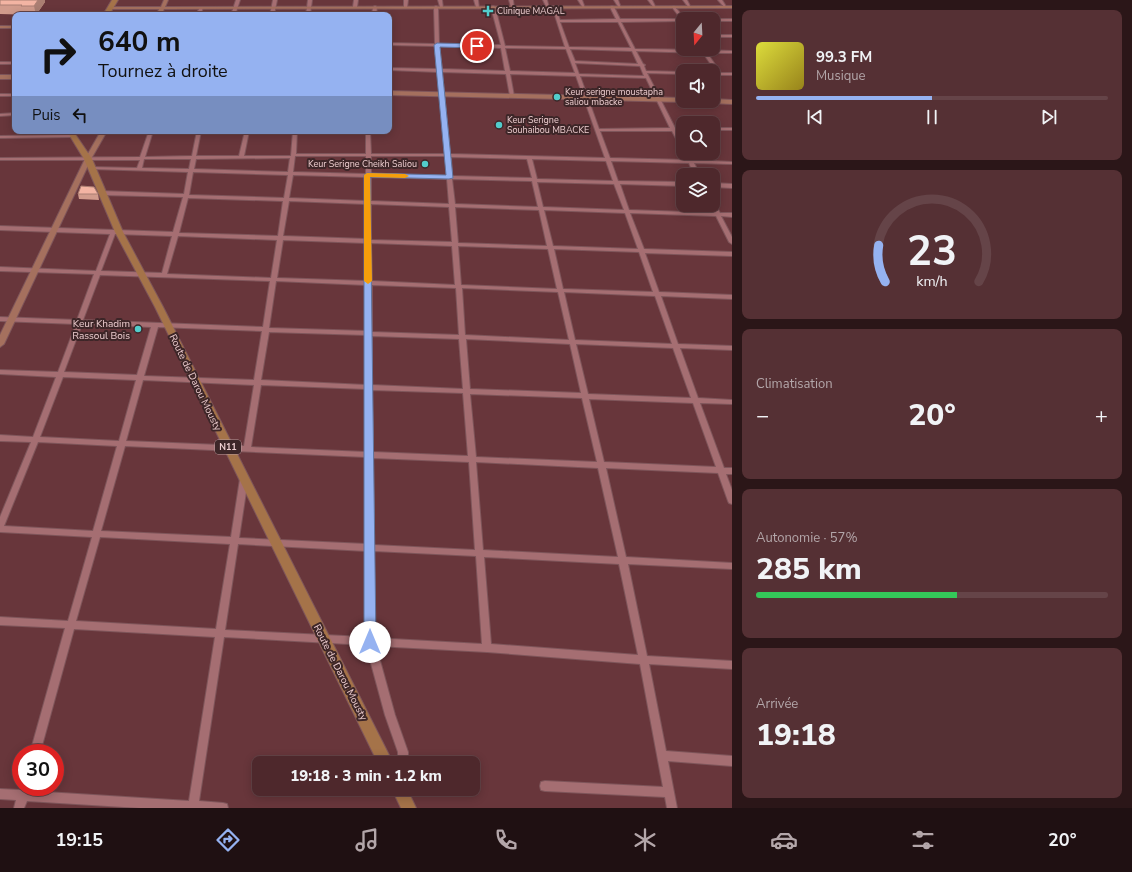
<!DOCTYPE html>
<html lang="fr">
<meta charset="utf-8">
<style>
body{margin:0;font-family:"Nunito Sans",sans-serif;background:#553034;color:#f1f3f6;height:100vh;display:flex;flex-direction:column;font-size:15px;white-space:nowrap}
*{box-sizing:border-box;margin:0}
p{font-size:13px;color:#b3a6a9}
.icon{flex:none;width:22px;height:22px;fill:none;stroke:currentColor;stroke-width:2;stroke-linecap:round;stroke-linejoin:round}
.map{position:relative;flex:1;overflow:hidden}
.side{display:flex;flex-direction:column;gap:10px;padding:10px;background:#2b1618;width:400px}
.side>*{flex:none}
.banner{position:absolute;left:12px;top:12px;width:380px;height:122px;border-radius:8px;box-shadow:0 2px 10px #0003,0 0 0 1px #654448;background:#95b2f1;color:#111;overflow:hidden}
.needle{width:26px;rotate:198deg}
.fabs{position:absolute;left:676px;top:12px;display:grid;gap:8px}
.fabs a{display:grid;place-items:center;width:44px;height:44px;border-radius:8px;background:#4e282c;box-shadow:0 2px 10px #0003,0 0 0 1px #654448;font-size:20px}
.speed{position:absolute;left:12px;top:744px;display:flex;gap:8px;font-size:20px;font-weight:700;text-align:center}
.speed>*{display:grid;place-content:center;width:52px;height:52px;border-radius:50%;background:#4e282c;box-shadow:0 2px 10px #0003,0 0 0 1px #654448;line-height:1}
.speed .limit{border:6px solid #d22;background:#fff;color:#111}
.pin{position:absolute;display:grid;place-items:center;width:34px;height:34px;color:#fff;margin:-17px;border:2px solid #fff;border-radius:50%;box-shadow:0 1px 4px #0007}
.me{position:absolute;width:44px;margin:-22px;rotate:0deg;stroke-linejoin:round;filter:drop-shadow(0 0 3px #0008)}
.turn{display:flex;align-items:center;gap:14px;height:84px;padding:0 20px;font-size:18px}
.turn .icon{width:52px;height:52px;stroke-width:2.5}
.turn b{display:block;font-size:28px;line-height:34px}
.then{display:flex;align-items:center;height:38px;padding:0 20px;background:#0003;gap:8px;font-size:15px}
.big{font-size:30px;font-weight:800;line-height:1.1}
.side .widget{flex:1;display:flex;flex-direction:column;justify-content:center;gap:6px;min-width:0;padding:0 14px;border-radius:8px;background:#553034}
.side .dial{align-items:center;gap:0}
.dial svg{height:104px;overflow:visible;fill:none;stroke:#654448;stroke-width:7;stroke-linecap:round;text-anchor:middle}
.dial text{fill:#f1f3f6;stroke:none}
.song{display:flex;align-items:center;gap:12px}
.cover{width:48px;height:48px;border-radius:6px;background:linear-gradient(135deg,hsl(60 70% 55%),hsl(50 70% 35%))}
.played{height:4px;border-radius:2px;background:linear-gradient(90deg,#95b2f1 50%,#654448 50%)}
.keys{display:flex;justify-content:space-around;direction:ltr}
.heat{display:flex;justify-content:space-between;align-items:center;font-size:22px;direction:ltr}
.charge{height:6px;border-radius:3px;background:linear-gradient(90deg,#34c759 57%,#654448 0)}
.trip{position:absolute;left:252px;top:756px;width:228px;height:40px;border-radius:8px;background:#4e282c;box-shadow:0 2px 10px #0003,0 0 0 1px #654448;font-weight:800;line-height:40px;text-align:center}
.tab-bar{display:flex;height:64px;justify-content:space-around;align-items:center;background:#1f1012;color:#b3a6a9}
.tab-bar .icon{width:28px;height:28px}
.tab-bar .selected{color:#95b2f1}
.tab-bar b{font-size:18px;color:#f1f3f6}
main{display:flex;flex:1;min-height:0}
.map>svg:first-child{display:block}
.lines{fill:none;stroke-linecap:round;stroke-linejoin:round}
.street-casing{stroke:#7e555a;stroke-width:2}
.secondary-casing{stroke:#7e555a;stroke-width:2}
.primary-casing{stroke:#7e555a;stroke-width:2}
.street{fill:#a56e72;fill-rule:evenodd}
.secondary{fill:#a5705e;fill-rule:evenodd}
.primary{fill:#a57349;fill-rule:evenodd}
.wall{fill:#d19b8c}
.shaded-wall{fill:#aa7e72}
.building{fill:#f3b4a3;stroke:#aa7e72}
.route{fill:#95b2f1;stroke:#61749d}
.slow{fill:#f59e0b}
.poi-dot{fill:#52cdcc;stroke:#3d2628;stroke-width:1.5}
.labels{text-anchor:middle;stroke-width:4;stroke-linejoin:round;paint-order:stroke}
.far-poi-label{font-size:9px;fill:#eeced0;stroke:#3d2628;text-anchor:start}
.shield{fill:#3d2628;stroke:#b99c9e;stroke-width:1}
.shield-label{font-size:9px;font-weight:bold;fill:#eeced0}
.poi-label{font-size:10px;fill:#eeced0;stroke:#3d2628;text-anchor:end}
.street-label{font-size:10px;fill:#eeced0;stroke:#3d2628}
</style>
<main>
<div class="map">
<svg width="732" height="808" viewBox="0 0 732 808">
<rect width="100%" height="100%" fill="#68363b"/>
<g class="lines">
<g class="street-casing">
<path id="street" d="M236,0H240L235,15H231Z
M273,0H277L274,15H270Z
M308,0H312L310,15H306Z
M354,0H358L357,7L355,8L353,7Z
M404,0H408L407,8L404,7Z
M438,0H442L443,8L440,7Z
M474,0H478L479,8L476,7Z
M509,0H513L514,8L511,7Z
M543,0H547L549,8H547Z
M578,0H582L585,8H583Z
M614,0H618L621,8H619Z
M648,0H652L656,8H654Z
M683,0H687L691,8H689Z
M718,0H722L727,8H725Z
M375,6L377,7L376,15H372L373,7Z
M436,6L438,7L439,44L501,45L491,7L493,6L495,7L505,46L565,47L552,6L555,7L560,20L616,19L610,7L612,6L614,7L620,19H681L672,7L674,6L685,19H683V21L621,22L635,49L701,50L704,49L705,50L732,51V53H707L721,73H732V75H713V73H717L703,53L636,51L643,64L645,65L644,66L646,71L683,72V74L647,73L675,128H683V130H677L683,143V149L681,148L672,131H600L610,158L687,160L684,153H688L692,160L732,162V164L694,163L700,175H694L689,163L611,161L618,181L683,182V186L620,184L629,210L714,213L710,205H713V203L715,204L720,213H732V217L721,216L732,237V244L729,242L716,216L630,213L644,249L732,252V256L645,253L659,292L732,295V299L661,296L678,344L732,346V350L680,348L698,398L732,400V404L700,403L724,468H732V474H726L732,490V504L729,503L728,501L718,473L606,468L626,557L732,563V569L628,564L647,656L732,661V669L649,664L666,751L732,756V766L668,761L677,808H667L665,797L545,791L541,790L540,786L541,782L545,781L663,787L640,664L487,652L376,646L395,715L408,752V763H398V752L385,715L366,645L224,637L199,801L223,803L227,804L228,808H140L27,801L24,808H14L16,800L0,799V789L20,790L21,787H31L30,791L189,801L215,637L74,629L40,753H30L65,628L0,625V617L68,621L92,537L0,532V517L31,442L0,441V435L33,437L56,377L0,374V370L58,372L76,324L0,321V317L77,320L94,274L0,271V267L96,271L110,234L0,230V226L173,232L183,197L101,195L98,193L101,191L184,194L188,172L91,169L89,168L91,167L137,168L140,160H0V158L140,157L149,131H153L145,157L192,156L197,131H201L196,156H239L245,131H249L244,156H291L293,131H297L296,154H366V131H370L371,154H445L438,72L389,70V68L437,69L435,46L389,45V43L435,44L434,7ZM560,22H618L631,48L569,47ZM439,46L501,48L505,71L442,69ZM505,48L566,49L575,73L510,71ZM570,49L632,51L638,64L575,61ZM575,63L640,66L644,76L579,74ZM442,72L506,74L510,96L512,97L514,96L510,74L576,76L605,158L450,154ZM580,76L646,78L670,128L599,129ZM295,156H366V174L293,172ZM371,156H446L447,176L371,174ZM451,157L527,159L532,178L452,176ZM290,158L288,172L194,169L196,159ZM144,159H191L189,169L142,168ZM532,159L606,161L613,181L537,179ZM193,172L288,175L284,198L189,195ZM293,175L366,177V201L289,198ZM371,177L447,179L449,204L371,201ZM452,179L532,181L538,207L455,204ZM537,182L614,184L624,210L543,207ZM188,198L283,201L278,236L179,233ZM289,201L366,204V239L283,236ZM371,204L449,207L452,242L371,240ZM455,207L539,210L547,246L458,243ZM544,210L625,213L638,249L553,246ZM115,234L172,236L162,273L101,271ZM178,236L277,240L271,278L167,274ZM283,240L366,243V281L277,278ZM371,243L452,246L455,285L372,281ZM458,246L548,249L557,289L461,285ZM554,249L639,252L653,292L563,289ZM100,275L270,281L263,327L83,320ZM276,281L366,285V331L269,328ZM372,285L456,288L459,335L372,332ZM462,288L558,292L569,340L465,335ZM564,292L655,296L672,344L575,340ZM82,324L151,327L137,375L64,372ZM158,327L262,331L254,380L144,376ZM269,332L366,335V385L261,380ZM372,336L459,339L463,389L372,385ZM466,339L570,344L581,393L470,389ZM576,344L673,348L691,398L588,394ZM63,377L136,380L119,441L40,437ZM143,380L254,385L244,446L126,441ZM261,385L366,389V452L251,447ZM372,390L463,393L468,456L373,452ZM470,394L582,398L597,462L476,457ZM589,399L693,403L716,467L604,462ZM38,442L117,446L93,531L4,526ZM125,446L366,457V544L239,538L248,479L247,477H241L240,479L231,537L101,531ZM373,458L469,462L475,550L374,545ZM476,462L598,468L618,557L483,550ZM100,537L230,544L216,629L76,621ZM238,544L366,551L365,637L225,630ZM374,551L476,556L482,644L374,638ZM484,557L619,564L638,655L491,644Z
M200,7L203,8L200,15H196Z
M713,19H732V21H713Z
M713,35H732V37H713Z
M0,62H15V64H0Z
M0,94H15V96H0Z
M15,113V115L0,116V114Z
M713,128H732V130H713Z
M72,135L74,136V137L0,138V136Z
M713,183L732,184V188L713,187Z"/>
</g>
<g class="secondary-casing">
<path id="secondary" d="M164,0H168L165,7L732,6V8L164,9L161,15H157L159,9H110L108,8L110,7H161Z
M0,26H15V28H0Z
M0,75H15V79H0Z
M389,91L683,98V101H685L683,102L389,95Z
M713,99L732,100V104L710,103L707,101H713Z
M101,131H107L91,159L4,344L0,347V335L85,159Z"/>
</g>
<g class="primary-casing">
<path id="primary" d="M112,0H118L109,15H103Z
M67,131H73L92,159L123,232L163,307L393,763H378L155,307L115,232L84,159Z
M392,789H407L416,808H401Z"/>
</g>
<use href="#street" class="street"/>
<use href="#secondary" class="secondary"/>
<use href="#primary" class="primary"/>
</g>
<path class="wall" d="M0,0H45V2L36,15L0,14Z
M78,194H98L99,200L79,199Z"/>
<path class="shaded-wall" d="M38,0H45V2L36,15L34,6Z"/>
<path class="building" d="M0,0H38L34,6H21L22,5H0Z
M81,186L94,187L98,194H78Z"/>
<path class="route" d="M437,43L477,44L479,46L477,48L440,47L453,178L449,179L370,177L376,642L374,646L370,647L366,646L364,642V175L367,173L446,175L434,45Z"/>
<path class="slow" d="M367,173L405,174L409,176L405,178L370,177L372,281L368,284L364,281V175Z"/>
<g class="poi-dot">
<path d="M486 5h4v4h4v4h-4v4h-4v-4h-4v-4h4z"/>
<circle cx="557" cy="97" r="4"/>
<circle cx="499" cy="125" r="4"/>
<circle cx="425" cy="164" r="4"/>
<circle cx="138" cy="329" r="4"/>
</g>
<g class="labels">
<g class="far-poi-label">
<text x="497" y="14">Clinique MAGAL</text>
<text x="565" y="95">Keur serigne moustapha<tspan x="565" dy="10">saliou mbacke</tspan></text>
<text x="507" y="123">Keur Serigne<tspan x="507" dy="10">Souhaibou MBACKE</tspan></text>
<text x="417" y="167" text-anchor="end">Keur Serigne Cheikh Saliou</text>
</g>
<rect class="shield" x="215" y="440" width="26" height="14" rx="3"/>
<g class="shield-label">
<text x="228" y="450">N11</text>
</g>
<g class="poi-label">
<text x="130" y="327">Keur Khadim<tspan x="130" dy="12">Rassoul Bois</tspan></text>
</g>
<g class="street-label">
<text transform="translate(196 382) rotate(64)" y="4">Route de Darou Mousty</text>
<text transform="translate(341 672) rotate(63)" y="4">Route de Darou Mousty</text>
</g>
</g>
</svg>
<div class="fabs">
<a><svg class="needle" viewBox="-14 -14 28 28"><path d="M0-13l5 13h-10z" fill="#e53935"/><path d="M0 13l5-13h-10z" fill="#b3a6a9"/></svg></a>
<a><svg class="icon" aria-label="sound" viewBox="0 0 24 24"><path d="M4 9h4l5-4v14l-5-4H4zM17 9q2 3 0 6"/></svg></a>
<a><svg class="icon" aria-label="search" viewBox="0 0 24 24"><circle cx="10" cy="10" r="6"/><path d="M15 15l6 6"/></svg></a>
<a><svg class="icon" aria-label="layers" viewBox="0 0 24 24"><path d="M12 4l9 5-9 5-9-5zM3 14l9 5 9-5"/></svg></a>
</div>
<div class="speed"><div class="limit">30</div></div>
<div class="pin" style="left:477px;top:46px;background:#d93025"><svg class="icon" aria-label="arrive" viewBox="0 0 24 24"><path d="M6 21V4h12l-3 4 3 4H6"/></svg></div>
<svg class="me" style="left:370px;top:642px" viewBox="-20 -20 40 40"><circle r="19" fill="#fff"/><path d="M0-13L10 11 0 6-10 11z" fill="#95b2f1"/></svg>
<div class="trip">19:18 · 3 min · 1.2 km</div>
<div class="banner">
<div class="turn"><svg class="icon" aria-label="right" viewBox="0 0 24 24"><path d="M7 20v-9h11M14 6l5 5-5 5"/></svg><div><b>640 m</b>Tournez à droite</div></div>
<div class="then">Puis<svg class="icon" aria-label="left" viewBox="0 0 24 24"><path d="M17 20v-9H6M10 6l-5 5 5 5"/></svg></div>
</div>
</div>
<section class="side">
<div class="widget">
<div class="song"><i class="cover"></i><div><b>99.3 FM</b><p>Musique</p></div></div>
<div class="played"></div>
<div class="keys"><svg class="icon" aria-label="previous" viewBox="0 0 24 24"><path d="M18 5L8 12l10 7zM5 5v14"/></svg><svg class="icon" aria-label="pause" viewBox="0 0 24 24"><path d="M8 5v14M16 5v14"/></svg><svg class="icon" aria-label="next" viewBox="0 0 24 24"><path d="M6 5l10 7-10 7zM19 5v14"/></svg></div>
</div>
<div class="widget dial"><svg viewBox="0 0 100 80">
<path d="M14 69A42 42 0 1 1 86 69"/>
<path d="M14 69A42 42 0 0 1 9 41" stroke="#95b2f1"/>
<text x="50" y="56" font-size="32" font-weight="700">23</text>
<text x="50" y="72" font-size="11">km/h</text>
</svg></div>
<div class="widget"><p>Climatisation</p>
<div class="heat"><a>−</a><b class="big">20°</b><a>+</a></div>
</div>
<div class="widget"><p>Autonomie · 57%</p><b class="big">285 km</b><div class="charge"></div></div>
<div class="widget"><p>Arrivée</p><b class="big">19:18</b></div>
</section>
</main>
<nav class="tab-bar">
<b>19:15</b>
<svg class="icon selected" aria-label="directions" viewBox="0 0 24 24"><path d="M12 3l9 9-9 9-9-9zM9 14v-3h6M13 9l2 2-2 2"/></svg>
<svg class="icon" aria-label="music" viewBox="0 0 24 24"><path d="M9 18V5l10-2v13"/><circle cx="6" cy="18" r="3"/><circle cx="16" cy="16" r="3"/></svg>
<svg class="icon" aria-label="phone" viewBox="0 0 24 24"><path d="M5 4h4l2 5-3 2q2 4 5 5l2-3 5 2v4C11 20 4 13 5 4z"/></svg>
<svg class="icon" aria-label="climate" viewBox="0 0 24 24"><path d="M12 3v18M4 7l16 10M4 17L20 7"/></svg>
<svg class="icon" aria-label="car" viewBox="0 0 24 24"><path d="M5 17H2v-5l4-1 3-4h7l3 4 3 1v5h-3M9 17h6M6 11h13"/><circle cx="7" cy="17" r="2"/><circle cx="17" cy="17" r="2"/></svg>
<svg class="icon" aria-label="filters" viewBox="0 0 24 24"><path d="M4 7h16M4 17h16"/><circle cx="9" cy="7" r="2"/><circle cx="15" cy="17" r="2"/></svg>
<b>20°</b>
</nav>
